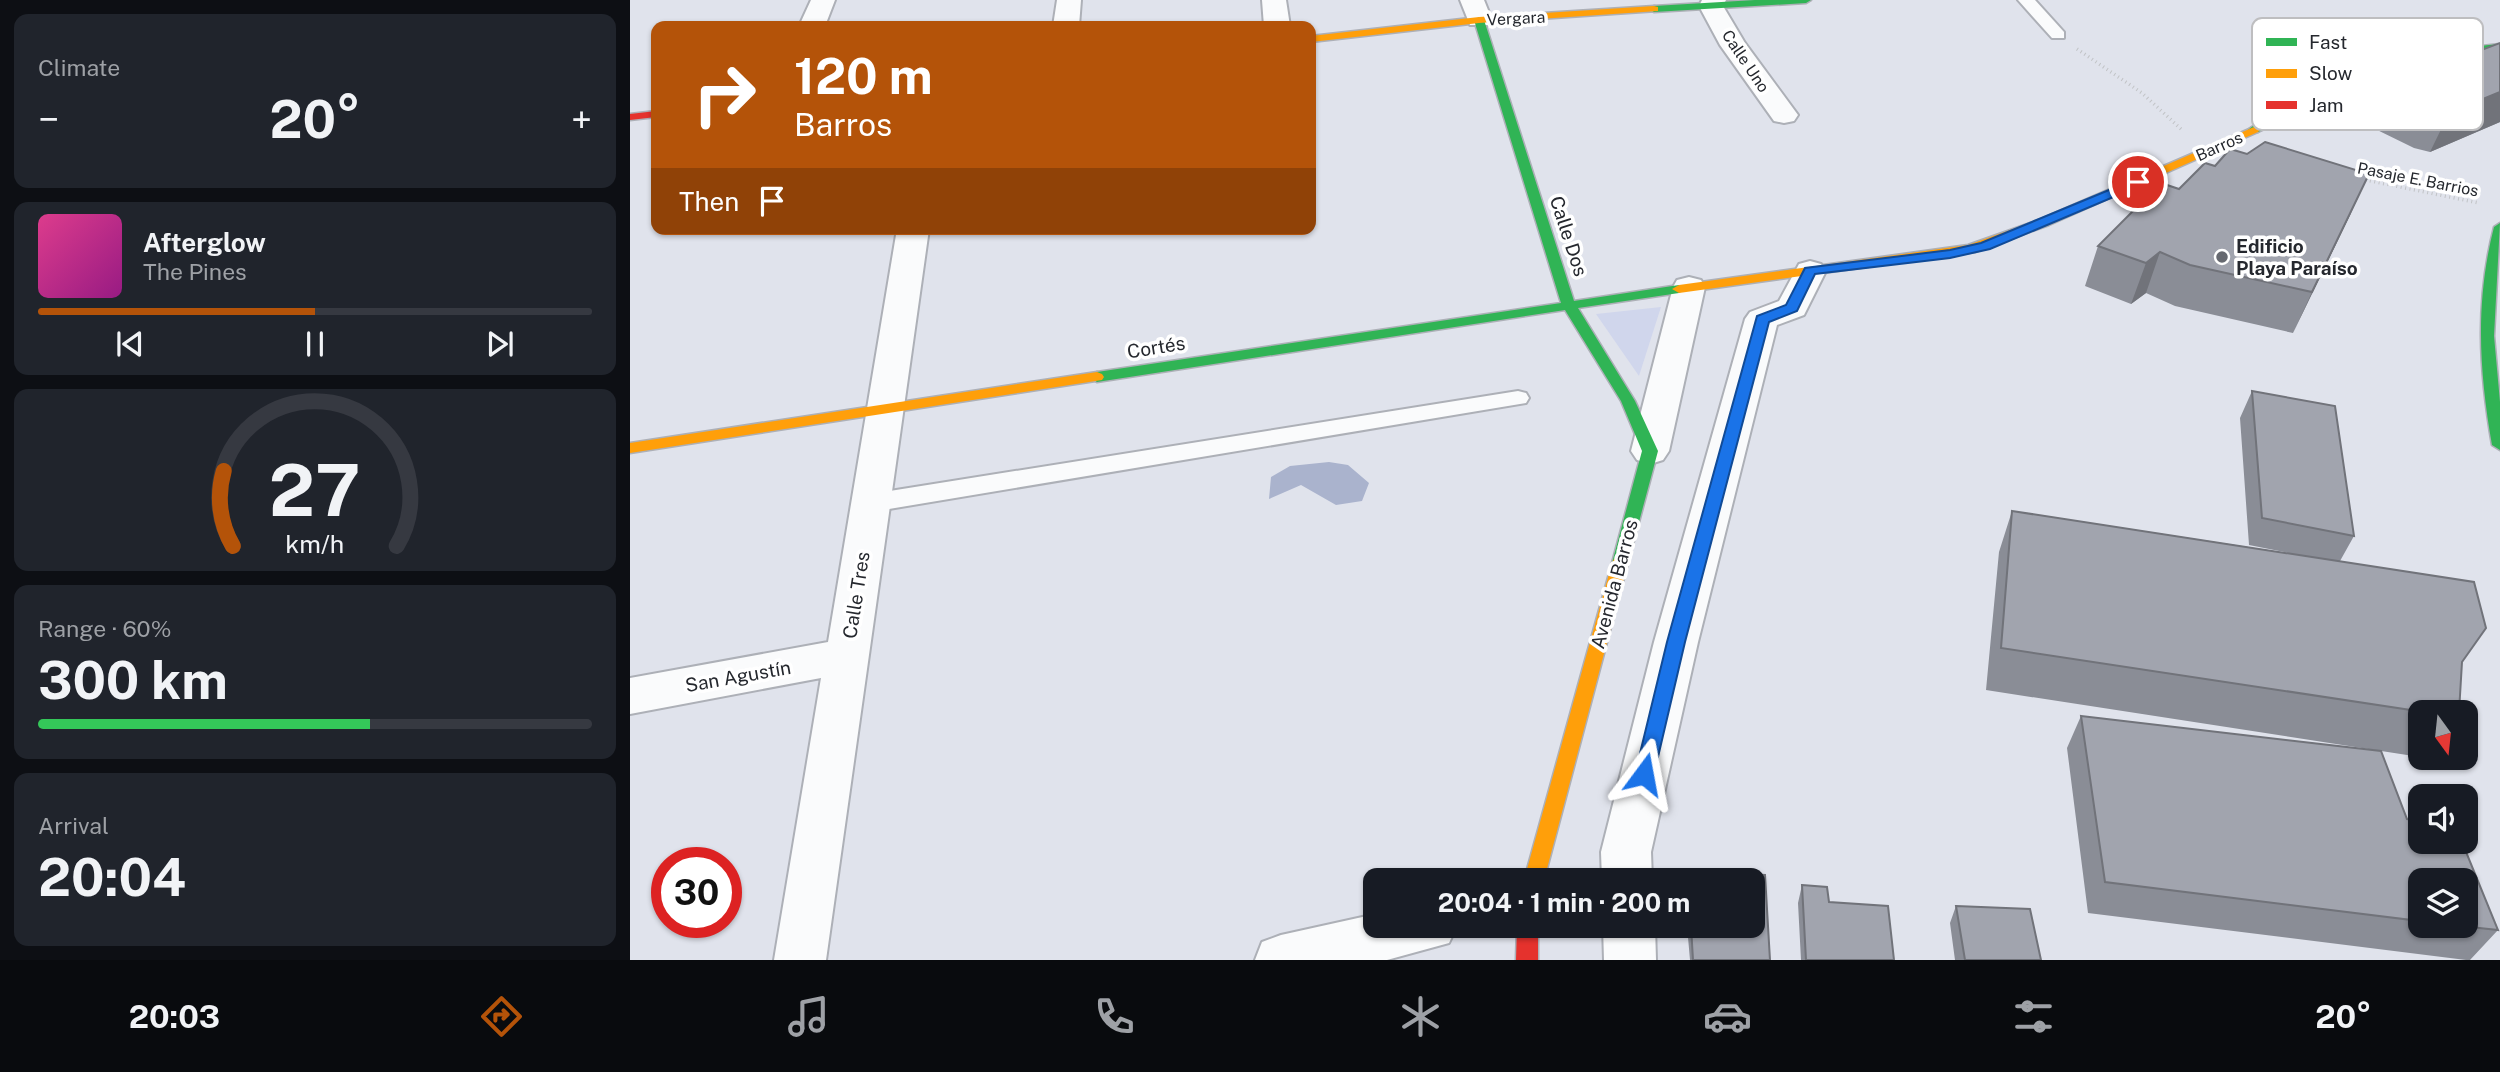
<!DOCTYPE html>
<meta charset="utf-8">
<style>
body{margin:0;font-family:"Public Sans",sans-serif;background:#20242c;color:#f1f3f6;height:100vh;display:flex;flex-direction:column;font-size:26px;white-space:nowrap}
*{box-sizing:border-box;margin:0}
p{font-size:23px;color:#9ea1a6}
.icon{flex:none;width:38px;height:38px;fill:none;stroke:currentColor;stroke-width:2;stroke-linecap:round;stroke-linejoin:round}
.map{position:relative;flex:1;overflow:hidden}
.drawer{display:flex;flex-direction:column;gap:14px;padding:14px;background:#0d0f14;width:630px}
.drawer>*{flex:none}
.guide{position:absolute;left:21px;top:21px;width:665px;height:214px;border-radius:14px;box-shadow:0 2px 5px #0004;background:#b45309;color:#fff;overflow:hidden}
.needle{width:46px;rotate:165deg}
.fabs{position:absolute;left:1778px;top:700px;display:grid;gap:14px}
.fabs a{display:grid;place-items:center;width:70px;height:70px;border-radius:14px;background:#171b24;box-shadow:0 2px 5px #0004;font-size:35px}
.speed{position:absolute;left:21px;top:847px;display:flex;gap:14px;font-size:35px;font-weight:700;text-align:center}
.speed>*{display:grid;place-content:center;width:91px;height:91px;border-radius:50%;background:#171b24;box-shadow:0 2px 5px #0004;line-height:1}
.speed .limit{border:10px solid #d22;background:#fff;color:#111}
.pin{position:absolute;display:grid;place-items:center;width:60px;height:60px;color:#fff;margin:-30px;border:4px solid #fff;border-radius:50%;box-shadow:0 2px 7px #0007}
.me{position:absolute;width:77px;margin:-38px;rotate:13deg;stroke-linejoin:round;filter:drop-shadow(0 0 5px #0008)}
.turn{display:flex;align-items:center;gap:24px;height:147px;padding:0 28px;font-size:32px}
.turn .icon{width:91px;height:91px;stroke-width:2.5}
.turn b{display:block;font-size:49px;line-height:60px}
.then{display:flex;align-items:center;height:66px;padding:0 28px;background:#0003;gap:14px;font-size:26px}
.big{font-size:52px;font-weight:700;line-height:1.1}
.drawer .tile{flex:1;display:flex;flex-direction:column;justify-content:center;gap:10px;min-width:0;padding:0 24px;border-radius:14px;background:#20242c}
.drawer .dial{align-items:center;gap:0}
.dial svg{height:182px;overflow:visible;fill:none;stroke:#363941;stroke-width:7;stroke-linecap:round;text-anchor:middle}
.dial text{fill:#f1f3f6;stroke:none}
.song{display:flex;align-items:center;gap:21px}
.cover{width:84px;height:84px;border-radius:10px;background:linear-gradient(135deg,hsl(330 70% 55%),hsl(310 70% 35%))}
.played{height:7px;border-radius:4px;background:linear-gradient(90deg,#b45309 50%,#363941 50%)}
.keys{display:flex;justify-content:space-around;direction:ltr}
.heat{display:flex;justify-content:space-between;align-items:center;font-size:38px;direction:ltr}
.charge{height:10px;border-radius:5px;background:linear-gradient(90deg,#34c759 60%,#363941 0)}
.trip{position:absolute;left:733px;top:868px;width:402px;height:70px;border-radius:14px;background:#171b24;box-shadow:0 2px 5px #0004;font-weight:700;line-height:70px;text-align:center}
.dock{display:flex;height:112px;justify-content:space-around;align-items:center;background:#090b0e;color:#9ea1a6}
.dock .icon{width:49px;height:49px}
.dock .on{color:#b45309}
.dock b{font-size:32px;color:#f1f3f6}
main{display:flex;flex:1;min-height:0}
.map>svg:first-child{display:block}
.green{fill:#d0d6ec}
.water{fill:#aab3cd}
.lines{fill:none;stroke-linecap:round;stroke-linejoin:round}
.lane-casing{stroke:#adb0b7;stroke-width:4}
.street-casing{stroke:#adb0b7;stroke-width:4}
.fast-casing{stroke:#adb0b7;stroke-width:3}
.slow-casing{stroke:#adb0b7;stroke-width:3}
.jam-casing{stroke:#adb0b7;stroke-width:3}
.path{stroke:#c1c3c6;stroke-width:3.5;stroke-dasharray:1 3.5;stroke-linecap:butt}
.lane{fill:#fafbfc;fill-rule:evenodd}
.street{fill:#fafbfc;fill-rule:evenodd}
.fast{fill:#30b455;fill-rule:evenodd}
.slow{fill:#ff9f0a;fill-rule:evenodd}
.jam{fill:#e5322d;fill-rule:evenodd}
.wall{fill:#8a8d96;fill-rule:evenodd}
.shaded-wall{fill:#71737a}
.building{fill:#a1a4ae;stroke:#71737a;stroke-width:2}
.route{fill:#1a73e8;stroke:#114b97;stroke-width:2}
.poi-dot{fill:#666970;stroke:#fff;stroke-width:2.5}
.labels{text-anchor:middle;stroke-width:7;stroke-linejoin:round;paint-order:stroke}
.far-street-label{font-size:16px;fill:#25282e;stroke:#fff}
.street-label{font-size:19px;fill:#25282e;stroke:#fff}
.poi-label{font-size:19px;font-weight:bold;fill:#25282e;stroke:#fff;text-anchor:start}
.key{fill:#fff;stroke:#bebec0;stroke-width:2}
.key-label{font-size:19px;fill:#25282e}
</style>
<main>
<section class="drawer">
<div class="tile"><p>Climate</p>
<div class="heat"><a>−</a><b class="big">20°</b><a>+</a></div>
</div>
<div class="tile">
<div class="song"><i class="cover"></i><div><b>Afterglow</b><p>The Pines</p></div></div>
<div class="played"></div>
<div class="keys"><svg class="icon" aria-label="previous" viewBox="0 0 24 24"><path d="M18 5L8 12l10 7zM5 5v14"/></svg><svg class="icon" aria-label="pause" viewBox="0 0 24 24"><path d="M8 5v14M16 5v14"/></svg><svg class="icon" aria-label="next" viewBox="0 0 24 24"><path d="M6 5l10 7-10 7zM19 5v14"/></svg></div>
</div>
<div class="tile dial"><svg viewBox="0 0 100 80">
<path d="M14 69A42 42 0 1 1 86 69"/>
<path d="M14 69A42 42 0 0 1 10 36" stroke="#b45309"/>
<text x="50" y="56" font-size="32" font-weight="700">27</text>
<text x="50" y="72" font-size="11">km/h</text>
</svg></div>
<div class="tile"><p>Range · 60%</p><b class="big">300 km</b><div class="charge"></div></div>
<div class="tile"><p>Arrival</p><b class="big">20:04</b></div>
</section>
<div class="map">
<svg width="1870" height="960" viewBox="0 0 1870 960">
<rect width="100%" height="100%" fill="#e0e3ec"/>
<path class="green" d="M1031,307L1009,376L966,314Z"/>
<path class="water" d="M699,462L718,465L739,483L732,501L706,505L671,485L639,499L641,477L660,466Z"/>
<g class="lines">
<g class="lane-casing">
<path id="lane" d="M1388,0H1405L1434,32V38H1422Z
M888,391L896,393L899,398L896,403L241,512L232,509L229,503L232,497L241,494Z"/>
</g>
<g class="street-casing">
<path id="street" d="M181,0H205L195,26H169Z
M427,0H451L449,26H423Z
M632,0H656L660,26H634Z
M830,0H854L862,20L858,25H840Z
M1072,0H1096L1093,6L1115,43L1168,115L1164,121L1154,123L1144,121L1090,45L1069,6Z
M267,229H299L196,960H144L191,678L0,714V678L198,642Z
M1180,261L1191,264L1196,271L1174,315L1147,325L1068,642L1021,852L1022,880H972L971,852L1024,642L1115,319L1120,312L1149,301L1169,264Z
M1059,277L1071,280L1075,287L1039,451L1033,460L1020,464L1007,460L1001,451L1043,287L1047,280Z
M746,914V926H827L819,943L757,960H625L632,942L651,935Z
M973,926H1025L1026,960H974Z"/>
</g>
<g class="fast-casing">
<path id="fast" d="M1125,0H1181L1176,3L1024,12L1019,9L1024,6Z
M849,17L854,20L944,301L1049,285L1056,289L1049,293L948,308L1005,401L1028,451L998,563L996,567H984L982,563L1012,451L991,401L935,310L467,382L460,377L467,372L931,303L844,20Z
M1870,44V50C1778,57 1710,94 1628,132H1620L1618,130C1630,119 1651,113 1666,106C1732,74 1796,50 1870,44Z
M1870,223L1864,336L1870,402V450L1862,445C1849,371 1845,301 1864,227Z"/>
</g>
<g class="slow-casing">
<path id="slow" d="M1024,6L1028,7V11L849,23L681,42V36L849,17Z
M1624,127L1630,130L1628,132L1419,225L1345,252L1049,293L1042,289L1049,285L1338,245L1411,219Z
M467,372L472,374L474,377L472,380L0,453V443Z
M990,557L996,559L998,563L914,880H894L982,563L984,559Z"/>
</g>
<g class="jam-casing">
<path id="jam" d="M26,111V117L0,120V114Z
M887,926H908V960H886Z"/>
</g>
<path class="path" d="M1447,49L1512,93L1551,129
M1731,179L1849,203"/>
<use href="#lane" class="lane"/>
<use href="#street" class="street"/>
<use href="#fast" class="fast"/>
<use href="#slow" class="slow"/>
<use href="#jam" class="jam"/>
</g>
<path class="wall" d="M1870,43V122L1800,152L1784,148L1737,125L1754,87Z
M1585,166L1721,213L1663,333L1545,306L1516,293L1501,304L1455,286L1468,246L1549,189Z
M1622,391L1724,536L1710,561L1832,662L1829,712H1790V757L1356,690L1369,552L1382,511L1664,554L1619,545L1610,418Z
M1451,716L1777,819L1868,930L1840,960H1836L1458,913L1437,748ZM1790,880L1836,926H1790Z
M1093,873L1135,875L1140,960H1060L1057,926H1124V880H1092Z
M1172,885L1199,902L1264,960H1171L1168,903Z
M1326,906L1411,960H1325L1320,923Z"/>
<path class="shaded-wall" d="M1870,92V122L1800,152L1819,113Z
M1739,174L1721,213L1663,333L1682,292Z
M1530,252L1516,293L1501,304L1516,263Z"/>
<path class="building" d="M1870,43V92L1819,113L1802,110L1754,87Z
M1635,142L1739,174L1682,292L1560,265L1530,252L1516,263L1468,246L1531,183L1549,189L1575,163L1585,166L1600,149L1617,154Z
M1622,391L1705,406L1724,536L1632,518Z
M1382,511L1844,582L1856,628L1832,662L1829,712H1794L1371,648Z
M1451,716L1751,751L1777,819L1790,821V842H1832L1868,930L1831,926H1836V880H1790V921L1475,882Z
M1093,873L1135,875L1140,960H1063L1061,926H1124V880H1094Z
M1172,885L1197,887L1199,902L1258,906L1264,960H1176Z
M1326,906L1400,909L1411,960H1335Z"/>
<path class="route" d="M1508,178L1514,182L1512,185L1360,249L1320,258L1185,274L1167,311L1139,322L1055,642L1024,774L1021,779H1007L1005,774L1037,642L1127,316L1156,305L1175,268L1320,250L1351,243Z"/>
<circle class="poi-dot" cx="1592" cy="257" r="7"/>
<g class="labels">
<g class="far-street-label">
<text transform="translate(886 18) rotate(-3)" y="6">Vergara</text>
<text transform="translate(1116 61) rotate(56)" y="6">Calle Uno</text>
<text transform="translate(1589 146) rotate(-24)" y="6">Barros</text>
<text transform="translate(1788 179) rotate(11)" y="6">Pasaje E. Barrios</text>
</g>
<g class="street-label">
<text transform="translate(939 236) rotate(72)" y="7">Calle Dos</text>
<text transform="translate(526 347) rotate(-9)" y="7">Cortés</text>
<text transform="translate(984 584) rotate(-75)" y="7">Avenida Barros</text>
<text transform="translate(226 595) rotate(-81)" y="7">Calle Tres</text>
<text transform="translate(108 676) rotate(-10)" y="7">San Agustín</text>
</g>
<g class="poi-label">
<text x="1606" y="253">Edificio<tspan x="1606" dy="22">Playa Paraíso</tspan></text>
</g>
</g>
<rect x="1622" y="18" width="231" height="112" rx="10" class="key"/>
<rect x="1636" y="38" width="31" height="8" fill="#30b455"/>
<rect x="1636" y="69" width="31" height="9" fill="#ff9f0a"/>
<rect x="1636" y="101" width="31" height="8" fill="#e5322d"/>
<g class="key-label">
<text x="1679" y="49">Fast</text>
<text x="1679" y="80">Slow</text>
<text x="1679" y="112">Jam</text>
</g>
</svg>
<div class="fabs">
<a><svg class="needle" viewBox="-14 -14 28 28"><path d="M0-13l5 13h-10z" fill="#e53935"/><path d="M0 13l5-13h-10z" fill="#9ea1a6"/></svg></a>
<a><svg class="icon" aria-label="sound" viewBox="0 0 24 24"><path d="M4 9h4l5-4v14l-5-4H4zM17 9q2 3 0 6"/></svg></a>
<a><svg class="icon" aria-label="layers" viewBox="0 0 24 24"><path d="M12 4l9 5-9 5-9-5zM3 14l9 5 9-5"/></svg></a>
</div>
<div class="speed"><div class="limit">30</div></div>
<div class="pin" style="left:1508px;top:182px;background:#d93025"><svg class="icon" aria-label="arrive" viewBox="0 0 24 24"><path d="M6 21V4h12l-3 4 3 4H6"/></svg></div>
<svg class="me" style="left:1014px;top:774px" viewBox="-20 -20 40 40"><path d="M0-17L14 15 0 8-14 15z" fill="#1a73e8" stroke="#fff" stroke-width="4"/></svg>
<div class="trip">20:04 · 1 min · 200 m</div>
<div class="guide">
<div class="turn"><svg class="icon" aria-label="right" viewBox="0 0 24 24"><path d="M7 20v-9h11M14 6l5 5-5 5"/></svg><div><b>120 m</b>Barros</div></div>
<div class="then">Then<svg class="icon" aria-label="arrive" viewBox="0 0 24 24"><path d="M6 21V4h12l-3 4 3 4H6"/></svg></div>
</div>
</div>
</main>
<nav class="dock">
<b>20:03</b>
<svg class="icon on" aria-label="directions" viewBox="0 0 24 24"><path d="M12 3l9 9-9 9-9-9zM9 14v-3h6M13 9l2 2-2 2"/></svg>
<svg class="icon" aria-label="music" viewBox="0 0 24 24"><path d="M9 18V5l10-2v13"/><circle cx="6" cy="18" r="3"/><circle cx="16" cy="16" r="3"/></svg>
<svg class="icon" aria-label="phone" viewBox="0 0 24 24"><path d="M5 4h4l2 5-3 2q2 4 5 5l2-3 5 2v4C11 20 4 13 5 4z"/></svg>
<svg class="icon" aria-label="climate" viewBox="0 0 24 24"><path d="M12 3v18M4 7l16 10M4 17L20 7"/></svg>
<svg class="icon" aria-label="car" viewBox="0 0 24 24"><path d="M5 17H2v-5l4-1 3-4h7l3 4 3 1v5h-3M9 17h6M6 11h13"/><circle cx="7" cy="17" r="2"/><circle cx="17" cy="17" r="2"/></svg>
<svg class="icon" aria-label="filters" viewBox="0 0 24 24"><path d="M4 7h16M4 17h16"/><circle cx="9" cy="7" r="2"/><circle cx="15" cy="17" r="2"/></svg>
<b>20°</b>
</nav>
